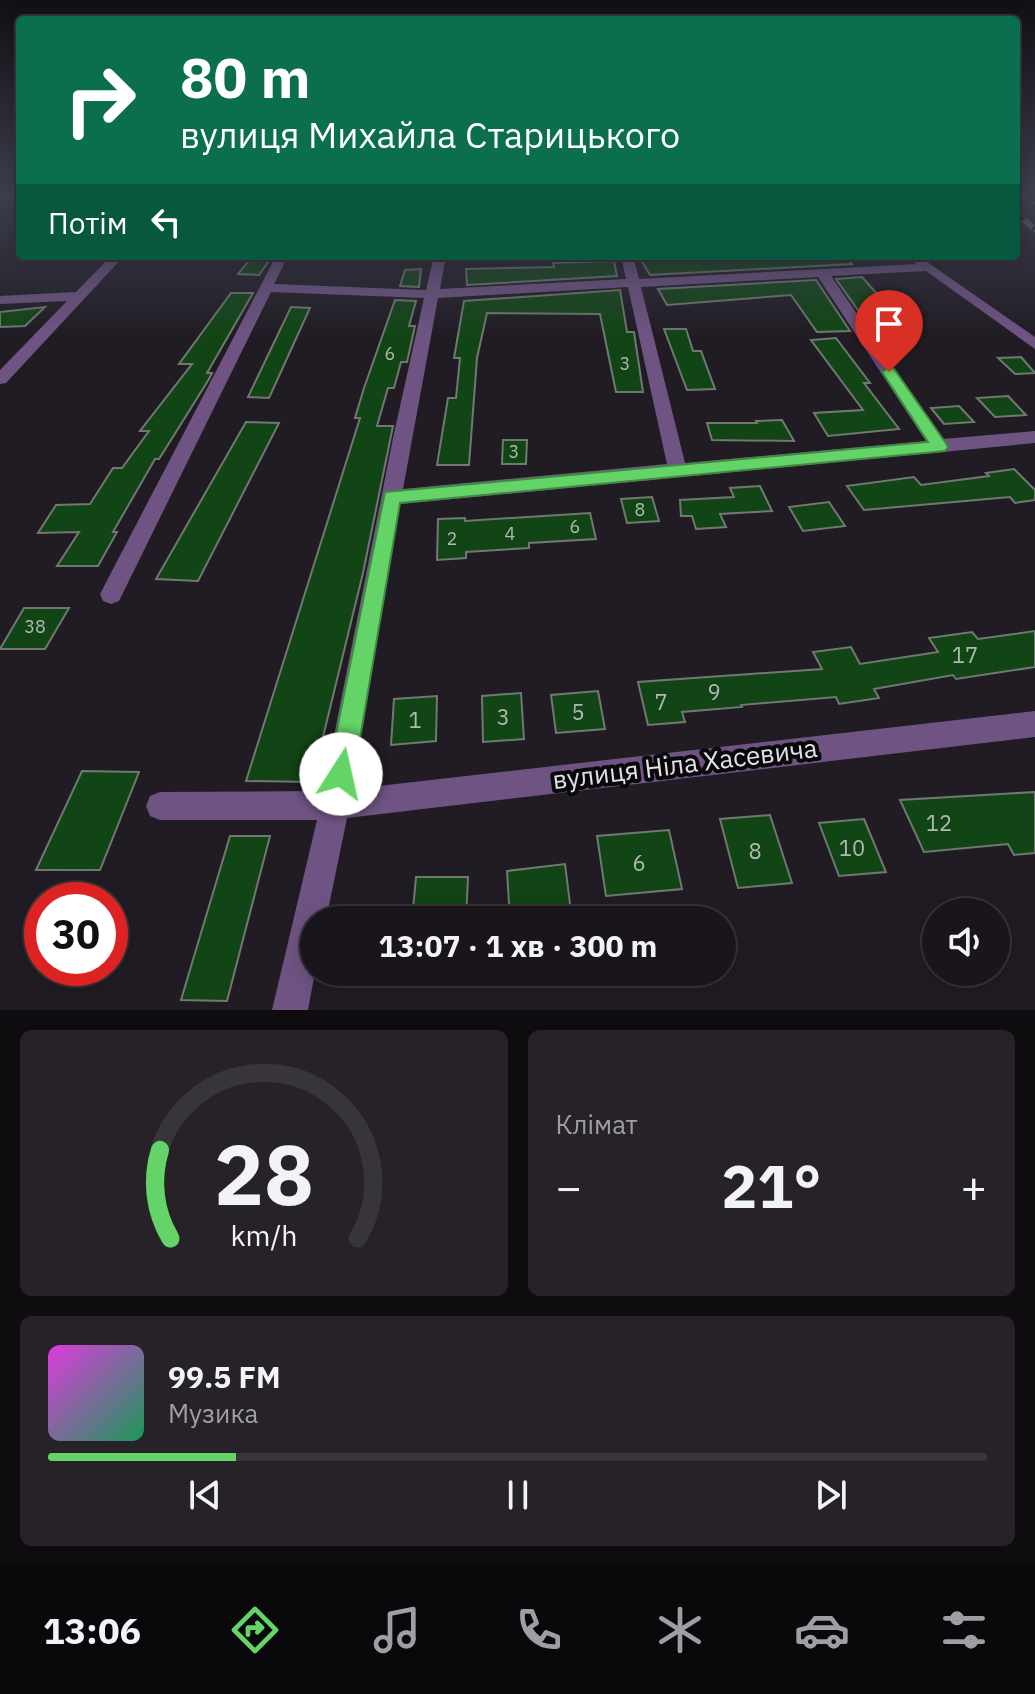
<!DOCTYPE html>
<html lang="uk">
<meta charset="utf-8">
<style>
body{margin:0;font-family:"IBM Plex Sans",sans-serif;background:#262228;color:#f1f3f6;height:100vh;display:flex;flex-direction:column;font-size:30px;white-space:nowrap}
*{box-sizing:border-box;margin:0}
p{font-size:26px;color:#9f9fa3}
.icon{flex:none;width:44px;height:44px;fill:none;stroke:currentColor;stroke-width:2;stroke-linecap:round;stroke-linejoin:round}
.map{position:relative;height:1010px;overflow:hidden}
.drawer{display:flex;flex-direction:column;gap:20px;padding:20px;background:#0e0c0f;flex:1}
.drawer>*{flex:none}
.banner{position:absolute;left:16px;top:16px;width:1004px;height:244px;border-radius:8px;box-shadow:0 4px 20px #0003,0 0 0 2px #37343a;background:#0b6e4f;color:#fff;overflow:hidden}
.controls{position:absolute;left:922px;top:898px;display:grid;gap:16px}
.controls a{display:grid;place-items:center;width:88px;height:88px;border-radius:50%;background:#19151b;box-shadow:0 4px 20px #0003,0 0 0 2px #37343a;font-size:40px}
.speed{position:absolute;left:24px;top:882px;display:flex;gap:16px;font-size:40px;font-weight:700;text-align:center}
.speed>*{display:grid;place-content:center;width:104px;height:104px;border-radius:50%;background:#19151b;box-shadow:0 4px 20px #0003,0 0 0 2px #37343a;line-height:1}
.speed .limit{border:12px solid #d22;background:#fff;color:#111}
.pin{position:absolute;display:grid;place-items:center;width:68px;height:68px;color:#fff;margin:-82px -34px;border-radius:50% 50% 50% 0;rotate:-45deg;box-shadow:0 0 8px #0007}
.pin .icon{rotate:45deg}
.me{position:absolute;width:88px;margin:-44px;rotate:10deg;stroke-linejoin:round;filter:drop-shadow(0 0 6px #0008)}
.turn{display:flex;align-items:center;gap:28px;height:168px;padding:0 32px;font-size:36px}
.turn .icon{width:104px;height:104px;stroke-width:2.5}
.turn b{display:block;font-size:56px;line-height:68px}
.then{display:flex;align-items:center;height:76px;padding:0 32px;background:#0003;gap:16px;font-size:30px}
.big{font-size:60px;font-weight:800;line-height:1.1}
.drawer .widget{flex:1;display:flex;flex-direction:column;justify-content:center;gap:12px;min-width:0;padding:0 28px;border-radius:12px;background:#262228}
.drawer .dial{align-items:center;gap:0}
.dial svg{height:208px;overflow:visible;fill:none;stroke:#37343a;stroke-width:7;stroke-linecap:round;text-anchor:middle}
.dial text{fill:#f1f3f6;stroke:none}
.song{display:flex;align-items:center;gap:24px}
.cover{width:96px;height:96px;border-radius:12px;background:linear-gradient(135deg,hsl(300 70% 55%),hsl(150 70% 35%))}
.played{height:8px;border-radius:4px;background:linear-gradient(90deg,#64d468 20%,#37343a 20%)}
.keys{display:flex;justify-content:space-around;direction:ltr}
.heat{display:flex;justify-content:space-between;align-items:center;font-size:44px;direction:ltr}
.drawer .tiles{flex:1;display:grid;gap:20px;grid-template-columns:1fr 1fr}
.widget:last-child{grid-column:span 2}
.trip{position:absolute;left:300px;top:906px;width:436px;height:80px;border-radius:40px;background:#19151b;box-shadow:0 4px 20px #0003,0 0 0 2px #37343a;font-weight:800;line-height:80px;text-align:center}
.dock{display:flex;height:128px;justify-content:space-around;align-items:center;background:#0a080b;color:#9f9fa3}
.dock .icon{width:56px;height:56px}
.dock .selected{color:#64d468}
.dock b{font-size:36px;color:#f1f3f6}
.map>svg:first-child{display:block}
.building{fill:#114515;stroke:#717871;stroke-width:2}
.lines{fill:none;stroke-linecap:round;stroke-linejoin:round}
.minor{fill:#6f5483;fill-rule:evenodd}
.rail-casing{stroke:#88858b;stroke-width:6}
.rail{stroke:#09080b;stroke-width:4;stroke-dasharray:11;stroke-linecap:butt}
.route{fill:#64d468;stroke:#418a44;stroke-width:2}
.labels{text-anchor:middle;stroke-width:8;stroke-linejoin:round;paint-order:stroke}
.number-label{font-size:18px;fill:#aeb9b1}
.near-number-label{font-size:22px;fill:#aeb9b1}
.near-street-label{font-size:26px;fill:#e2e0e5;stroke:#09080b}
</style>
<div class="map">
<svg width="1035" height="1010" viewBox="0 0 1035 1010">
<rect width="100%" height="100%" fill="#211c24"/>
<path class="building" d="M732,256H844L852,264L650,275L641,260L733,258Z
M251,258H271L259,275L238,274Z
M614,261L617,276L467,285L466,269L554,267L553,263Z
M421,269L419,287L400,286L405,270Z
M862,277L878,295L911,330H872L836,279Z
M816,280L850,331L817,332L791,295L667,305L658,289Z
M620,290L627,332H634L643,392H616L600,314L487,313L477,358L469,465H437L448,398H456L460,358H454L464,301Z
M231,293H253L207,373H212L209,379L171,440L159,459H155L113,532H117L98,566H57L79,532L38,533L56,505L90,504L113,468H122L149,431H140L192,364H179Z
M395,300L416,301L409,326H415L407,362H401L394,388H388L377,426H393L363,573L312,782L246,781L360,418H355L364,388Z
M45,307L25,326L0,327V312Z
M291,307L310,308L269,398L248,397Z
M664,329H686L693,351H701L715,389L687,390Z
M836,338L870,383H864L899,429L828,436L814,413L863,410L811,340Z
M1021,357L1035,373L1015,374L998,358Z
M1008,396L1026,415L995,417L977,398Z
M959,406L974,422L944,424L931,408Z
M782,420L794,441L712,440L707,423H757L756,421Z
M246,422L279,423L198,581L156,579Z
M503,440H527L526,464H502Z
M1014,469L1035,490V500L1015,503L1010,497L864,510L847,486L914,477L921,485L989,476L986,473Z
M760,486L772,511L720,514L726,527L696,529L692,516H681L680,500L734,497L730,488Z
M652,497L659,521L627,523L621,499Z
M829,502L845,526L803,531L789,507Z
M590,513L596,539L529,543V548L466,552V558L437,560L438,519L465,518V521Z
M24,608H69L45,649H0Z
M1035,631V667L956,679L953,675L874,689L879,698L839,704L836,697L741,705L742,707L682,712L685,722L648,725L638,682L822,669L813,652L851,647L860,664L938,652L929,638L972,632L978,639Z
M598,691L605,729L556,733L551,695Z
M521,693L524,739L483,742L482,696Z
M437,696L436,741L391,745L394,699Z
M82,771L139,772L100,870H36Z
M1035,792V853L1014,855L1008,844L924,852L900,800Z
M770,815L792,883L738,888L720,819Z
M864,819L886,872L839,876L819,823Z
M669,830L682,889L606,896L597,836Z
M230,836H270L227,1001L181,1000Z
M565,864L572,920H510L507,871Z
M416,877H468L466,920H412Z"/>
<g class="lines">
<path class="minor" d="M111,256H124L6,383L0,384V370L67,301L0,304V296L76,292Z
M276,256H288L274,284L426,290L434,256H446L440,289L626,279L621,256H633L639,279L916,264L914,261L920,257L1035,337V349L926,271L831,276L943,439L1035,431V443L400,504L352,789L1035,711V737L347,818L326,920H314L315,972L308,1010H272L317,820H160L150,816L146,806L150,796L160,792L323,791L393,438L424,298L271,292L119,601L111,604L103,601L100,594ZM818,277L926,441L685,463L641,287ZM628,287L667,464L403,489L438,298Z"/>
<g class="rail-casing">
<path id="rail" d="M1027,196L1035,201
M1016,213L1035,229"/>
</g>
<use href="#rail" class="rail"/>
</g>
<linearGradient id="sky" x2="0" y2="1"><stop stop-color="#120f14"/><stop offset="0.58" stop-color="#3d4050"/><stop offset="1" stop-color="#3d4050" stop-opacity="0"/></linearGradient>
<rect width="1035" height="337" fill="url(#sky)"/>
<path class="route" d="M889,368L894,369L945,442L948,447L945,451L400,503L354,774L350,783L341,787L332,783L328,774L385,492L928,442L882,372Z"/>
<g class="labels">
<g class="number-label">
<text x="390" y="360">6</text>
<text x="625" y="370">3</text>
<text x="514" y="458">3</text>
<text x="640" y="516">8</text>
<text x="575" y="533">6</text>
<text x="510" y="540">4</text>
<text x="452" y="545">2</text>
<text x="35" y="633">38</text>
</g>
<g class="near-number-label">
<text x="965" y="663">17</text>
<text x="714" y="700">9</text>
<text x="661" y="710">7</text>
<text x="578" y="720">5</text>
<text x="503" y="725">3</text>
<text x="415" y="728">1</text>
<text x="939" y="831">12</text>
<text x="852" y="856">10</text>
<text x="755" y="859">8</text>
<text x="639" y="871">6</text>
</g>
<g class="near-street-label">
<text transform="translate(685 764) rotate(-7)" y="9">вулиця Ніла Хасевича</text>
</g>
</g>
</svg>
<div class="controls">
<a><svg class="icon" aria-label="sound" viewBox="0 0 24 24"><path d="M4 9h4l5-4v14l-5-4H4zM17 9q2 3 0 6"/></svg></a>
</div>
<div class="speed"><div class="limit">30</div></div>
<div class="pin" style="left:889px;top:372px;background:#d93025"><svg class="icon" aria-label="arrive" viewBox="0 0 24 24"><path d="M6 21V4h12l-3 4 3 4H6"/></svg></div>
<svg class="me" style="left:341px;top:774px" viewBox="-20 -20 40 40"><circle r="19" fill="#fff"/><path d="M0-13L10 11 0 6-10 11z" fill="#64d468"/></svg>
<div class="trip">13:07 · 1 хв · 300 m</div>
<div class="banner">
<div class="turn"><svg class="icon" aria-label="right" viewBox="0 0 24 24"><path d="M7 20v-9h11M14 6l5 5-5 5"/></svg><div><b>80 m</b>вулиця Михайла Старицького</div></div>
<div class="then">Потім<svg class="icon" aria-label="left" viewBox="0 0 24 24"><path d="M17 20v-9H6M10 6l-5 5 5 5"/></svg></div>
</div>
</div>
<section class="drawer">
<div class="tiles">
<div class="widget dial"><svg viewBox="0 0 100 80">
<path d="M14 69A42 42 0 1 1 86 69"/>
<path d="M14 69A42 42 0 0 1 10 35" stroke="#64d468"/>
<text x="50" y="56" font-size="32" font-weight="700">28</text>
<text x="50" y="72" font-size="11">km/h</text>
</svg></div>
<div class="widget"><p>Клімат</p>
<div class="heat"><a>−</a><b class="big">21°</b><a>+</a></div>
</div>
<div class="widget">
<div class="song"><i class="cover"></i><div><b>99.5 FM</b><p>Музика</p></div></div>
<div class="played"></div>
<div class="keys"><svg class="icon" aria-label="previous" viewBox="0 0 24 24"><path d="M18 5L8 12l10 7zM5 5v14"/></svg><svg class="icon" aria-label="pause" viewBox="0 0 24 24"><path d="M8 5v14M16 5v14"/></svg><svg class="icon" aria-label="next" viewBox="0 0 24 24"><path d="M6 5l10 7-10 7zM19 5v14"/></svg></div>
</div>
</div>
</section>
<nav class="dock">
<b>13:06</b>
<svg class="icon selected" aria-label="directions" viewBox="0 0 24 24"><path d="M12 3l9 9-9 9-9-9zM9 14v-3h6M13 9l2 2-2 2"/></svg>
<svg class="icon" aria-label="music" viewBox="0 0 24 24"><path d="M9 18V5l10-2v13"/><circle cx="6" cy="18" r="3"/><circle cx="16" cy="16" r="3"/></svg>
<svg class="icon" aria-label="phone" viewBox="0 0 24 24"><path d="M5 4h4l2 5-3 2q2 4 5 5l2-3 5 2v4C11 20 4 13 5 4z"/></svg>
<svg class="icon" aria-label="climate" viewBox="0 0 24 24"><path d="M12 3v18M4 7l16 10M4 17L20 7"/></svg>
<svg class="icon" aria-label="car" viewBox="0 0 24 24"><path d="M5 17H2v-5l4-1 3-4h7l3 4 3 1v5h-3M9 17h6M6 11h13"/><circle cx="7" cy="17" r="2"/><circle cx="17" cy="17" r="2"/></svg>
<svg class="icon" aria-label="filters" viewBox="0 0 24 24"><path d="M4 7h16M4 17h16"/><circle cx="9" cy="7" r="2"/><circle cx="15" cy="17" r="2"/></svg>
</nav>
